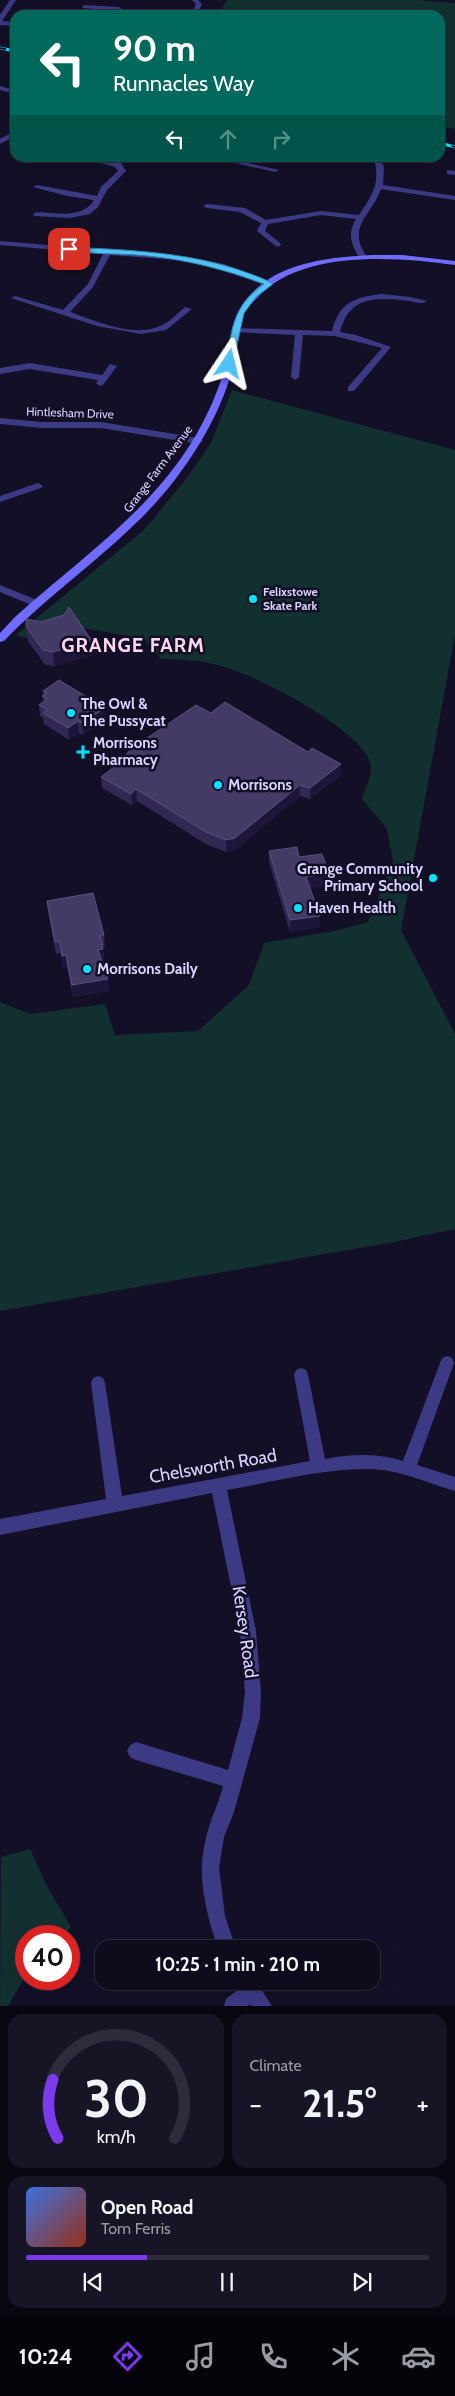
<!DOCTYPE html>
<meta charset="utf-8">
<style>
body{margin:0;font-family:Cabin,sans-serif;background:#171425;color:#f1f3f6;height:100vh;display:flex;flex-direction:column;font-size:19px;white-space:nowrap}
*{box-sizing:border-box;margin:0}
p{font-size:16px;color:#9b9ba3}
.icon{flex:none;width:28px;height:28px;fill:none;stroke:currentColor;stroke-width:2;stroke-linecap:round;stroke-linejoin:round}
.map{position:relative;height:2006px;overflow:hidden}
.panel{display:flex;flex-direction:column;gap:8px;padding:8px;background:#08060f;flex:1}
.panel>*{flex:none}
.hud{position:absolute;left:10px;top:10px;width:435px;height:152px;border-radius:15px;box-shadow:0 5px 20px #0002,0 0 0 1px #2e2b3b;background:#00695c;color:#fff;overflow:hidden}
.speed{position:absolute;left:15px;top:1925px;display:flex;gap:10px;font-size:25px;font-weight:700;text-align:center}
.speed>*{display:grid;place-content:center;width:65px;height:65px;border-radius:50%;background:#0e0b1c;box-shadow:0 5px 20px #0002,0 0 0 1px #2e2b3b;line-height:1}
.speed .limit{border:8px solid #d22;background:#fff;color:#111}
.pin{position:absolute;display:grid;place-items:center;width:42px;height:42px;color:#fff;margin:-21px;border-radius:10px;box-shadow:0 2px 8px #0006}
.me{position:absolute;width:55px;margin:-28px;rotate:10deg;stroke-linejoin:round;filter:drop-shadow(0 0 4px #0008)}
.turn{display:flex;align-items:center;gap:18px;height:105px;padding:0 20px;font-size:22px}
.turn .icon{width:65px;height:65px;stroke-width:2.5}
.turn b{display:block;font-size:35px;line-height:42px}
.lanes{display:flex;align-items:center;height:48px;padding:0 20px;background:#0003;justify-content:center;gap:25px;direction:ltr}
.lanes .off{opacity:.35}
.big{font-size:38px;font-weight:700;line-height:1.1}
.panel .widget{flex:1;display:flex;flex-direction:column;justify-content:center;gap:8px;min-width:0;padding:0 18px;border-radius:15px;background:#171425}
.panel .dial{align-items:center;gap:0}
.dial svg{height:130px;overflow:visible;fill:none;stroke:#2e2b3b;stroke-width:7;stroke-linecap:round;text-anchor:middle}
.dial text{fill:#f1f3f6;stroke:none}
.song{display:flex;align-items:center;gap:15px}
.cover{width:60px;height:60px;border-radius:8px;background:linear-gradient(135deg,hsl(220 70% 55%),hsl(10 70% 35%))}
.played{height:5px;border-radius:2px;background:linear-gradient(90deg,#7c3aed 30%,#2e2b3b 30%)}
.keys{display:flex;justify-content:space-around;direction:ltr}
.heat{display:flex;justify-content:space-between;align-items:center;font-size:28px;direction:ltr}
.panel .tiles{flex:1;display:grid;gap:8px;grid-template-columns:1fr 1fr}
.widget:last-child{grid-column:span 2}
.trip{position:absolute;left:95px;top:1940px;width:285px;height:50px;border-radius:15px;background:#0e0b1c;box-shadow:0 5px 20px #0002,0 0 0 1px #2e2b3b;font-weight:700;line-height:50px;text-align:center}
.menu{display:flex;height:80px;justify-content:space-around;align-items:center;background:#06040b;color:#9b9ba3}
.menu .icon{width:35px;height:35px}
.menu .active{color:#7c3aed}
.menu b{font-size:22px;color:#f1f3f6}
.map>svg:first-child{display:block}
.green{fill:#12302f}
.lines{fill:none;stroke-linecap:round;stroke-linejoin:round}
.street{fill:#3d3a85;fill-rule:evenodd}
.secondary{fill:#6f6bff;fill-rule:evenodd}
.rail-casing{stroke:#00e5ff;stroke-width:3}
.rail{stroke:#130f26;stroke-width:2;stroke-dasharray:6;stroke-linecap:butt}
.wall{fill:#312854}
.shaded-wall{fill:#1d163a}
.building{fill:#433a66;stroke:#5a527e}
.route{fill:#4fc3f7;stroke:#337fa1}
.poi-dot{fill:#00e5ff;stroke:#130f26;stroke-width:2}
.labels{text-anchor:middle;stroke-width:5;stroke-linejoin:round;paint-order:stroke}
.far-street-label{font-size:12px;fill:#d9d4ff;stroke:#130f26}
.far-poi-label{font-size:12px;font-weight:bold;fill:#d9d4ff;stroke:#130f26;text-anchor:start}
.poi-label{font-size:15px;font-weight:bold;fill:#d9d4ff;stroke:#130f26;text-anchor:start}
.near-street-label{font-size:18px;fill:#d9d4ff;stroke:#130f26}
.district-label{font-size:20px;font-weight:bold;letter-spacing:1px;fill:#ffd6f0;stroke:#130f26}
</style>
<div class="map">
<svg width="455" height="2006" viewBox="0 0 455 2006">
<rect width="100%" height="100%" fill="#130f26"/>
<path class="green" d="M227,0H417L455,3V129L440,126V15H218Z
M232,390L455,450V635L401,930L455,1034V1229L394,1242L0,1311V1002L30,1014L105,1004L115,1035L198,1031L249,985L264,943L334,931L368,922L393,861L387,829L362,799C365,789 372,776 371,766C367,732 257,676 225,667C205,661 183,659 161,659L144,639L84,628L62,629L26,638L16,635L144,530L187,478L211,443Z
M30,1849L47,1886L71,1927L61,1936H26V1975L8,2006H0L1,1857Z"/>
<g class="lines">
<path class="street" d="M10,0H16L2,21L15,22V26L0,25V15Z
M192,0H198L202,4L197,15H191L196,4Z
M84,5L119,7L122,9L119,11L82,8Z
M0,86L15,90V94L0,90Z
M15,131V136L0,144V139Z
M90,158H99L121,163L126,171L107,190L98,207L90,214L70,218L34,216L33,214L37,212C56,213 83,219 94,200L67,196L33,187L37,185L97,196L101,187L118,171L115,167L90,160Z
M213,158H225L279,170L275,172Z
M374,158H380L384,167L383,185L455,196V200L381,189C371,216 346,227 367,257L366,259H360C351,245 347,233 356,219L321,215L268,224L265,231L280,243L281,245L277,247L257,231L261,223L240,212L207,208L203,206L207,204L245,208L266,220L321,211L359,215C374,193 380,183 374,158Z
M447,170L455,171V175L447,174Z
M0,241L179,256L224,264L274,284L267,286L219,268L179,260L110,255L93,287L70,312C96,321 133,338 160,326C170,322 177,314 185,307L192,309L166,330L141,334L97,326L11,298L15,296L63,310L88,284L103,254L0,245Z
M382,294L410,297L427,301C422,305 415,302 409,301C376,297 349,296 340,332L356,335L391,347L354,391H348V387L382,348L335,336L303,335L299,377L295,380L291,377L295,335L235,332L231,330L235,328L332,331C339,303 354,297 382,294Z
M30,363L102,375L110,364L117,366L103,385L100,386L96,383L98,380L30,369L0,374V368Z
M0,418L42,422H101L199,438L203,441L199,444L101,428H42L0,424Z
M38,483L43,486L41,488L0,502V496Z
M0,585L42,602L43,604L38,607L34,606L0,592Z
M447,1356L452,1358L454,1363L417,1465L455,1477V1491C434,1485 411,1475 389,1471C343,1463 274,1482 227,1490L256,1631L261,1692L260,1718L234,1812L224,1837L219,1868L225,1916L236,1949H218C206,1912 196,1876 206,1838C210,1820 219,1803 223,1786L136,1760L130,1757L127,1751L130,1745L136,1742L228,1770L242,1718L245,1692L240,1631L212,1493L0,1535V1519L106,1499L91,1383L93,1378L98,1376L103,1378L105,1383L122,1496L310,1461L294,1375L296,1370L301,1368L306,1370L308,1375L325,1459C351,1454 378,1453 403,1461L440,1363L442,1358Z
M235,1981H256L272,2006H251L250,2004L248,2006H224L226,1999L239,1989Z"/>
<path class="secondary" d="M372,255H402L455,261V265C396,257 301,249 257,298C252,303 246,309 243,316C236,332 237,350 233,367C222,409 200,447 174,481C126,543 58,585 4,641L0,642V633L15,617C79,559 151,512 196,435C208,414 219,390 225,366C233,332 229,313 257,288C287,261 334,257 372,255Z"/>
<g class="rail-casing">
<path id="rail" d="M0,48L15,51
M440,143L455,147"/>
</g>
<use href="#rail" class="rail"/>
</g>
<path class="wall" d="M26,626L92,641L93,655L54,666L45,665L28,641Z
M43,691L106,719L83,735L79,733L69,740L44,724L43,718L40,716L39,705L43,702Z
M340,776L310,799L300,796L235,850L226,852L206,844L137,801L132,805L102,788L101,777Z
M269,851L299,857L328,885L310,888L320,927L290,932L269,862Z
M47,901L104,935L105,946H103L104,961H102L108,979L109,991L73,997L67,967L63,968L61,953L56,954L48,912Z"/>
<path class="shaded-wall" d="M92,641L93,655L54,666L53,652Z
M105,708L106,719L83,735L82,723Z
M78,721L79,733L69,740L68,728Z
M341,764L340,776L310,799V788Z
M300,785V796L235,850L226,852V840Z
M136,789L137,801L132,805L131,794Z
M329,873L328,885L305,889L306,877Z
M320,916V927L290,932V920Z
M103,949L104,961L99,962L98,950Z
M66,955L67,967L63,968L62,956Z
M108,979L109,991L73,997L72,985Z"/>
<path class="building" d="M69,607L92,641L53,652L43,650L26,626V619L41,622L64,615Z
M59,680L105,708L82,723L78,721L68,728L43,713L47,710L39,705L47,699L42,696L47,693L43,691Z
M225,702L308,752L312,748L341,764L310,788L300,785L235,838L226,840L206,832L136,789L131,794L101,777L118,764L131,749L196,705L211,713Z
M297,847L299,857L322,854L329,873L306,877L320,916L290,920L269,851Z
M93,893L104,935H100L103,949L98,950L108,979L72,985L66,955L62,956L60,941L55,942L47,901Z"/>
<path class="route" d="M69,247C129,250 191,252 248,273C256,276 266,279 273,284L256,297L244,313L233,364L229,366L225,364C233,328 232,307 264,284C226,270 189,260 148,256C121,253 93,255 66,250L65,249Z"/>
<g class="poi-dot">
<circle cx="253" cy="599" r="5"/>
<circle cx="71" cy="713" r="5"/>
<path d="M80.5 744.5h5v5h5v5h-5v5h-5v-5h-5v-5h5z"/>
<circle cx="218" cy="785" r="5"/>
<circle cx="433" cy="878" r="5"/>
<circle cx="298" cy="908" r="5"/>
<circle cx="87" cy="969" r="5"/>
</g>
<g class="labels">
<g class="far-street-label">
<text transform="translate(70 413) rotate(2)" y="4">Hintlesham Drive</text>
<text transform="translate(158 469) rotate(-53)" y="4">Grange Farm Avenue</text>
</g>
<g class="far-poi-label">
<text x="263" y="596">Felixstowe<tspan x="263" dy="14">Skate Park</tspan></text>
</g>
<g class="poi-label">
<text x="81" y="709">The Owl &amp;<tspan x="81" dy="17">The Pussycat</tspan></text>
<text x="93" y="748">Morrisons<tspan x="93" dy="17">Pharmacy</tspan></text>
<text x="228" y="790">Morrisons</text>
<text x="423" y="874" text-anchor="end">Grange Community<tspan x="423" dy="17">Primary School</tspan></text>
<text x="308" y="913">Haven Health</text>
<text x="97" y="974">Morrisons Daily</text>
</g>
<g class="near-street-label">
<text transform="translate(213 1466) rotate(-10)" y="6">Chelsworth Road</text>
<text transform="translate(245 1632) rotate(82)" y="6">Kersey Road</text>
</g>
<g class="district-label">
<text x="133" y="652">GRANGE FARM</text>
</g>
</g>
</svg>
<div class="speed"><div class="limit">40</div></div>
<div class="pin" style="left:69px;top:249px;background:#d93025"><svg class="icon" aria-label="arrive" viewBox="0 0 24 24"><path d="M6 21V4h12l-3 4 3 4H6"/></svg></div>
<svg class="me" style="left:229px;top:364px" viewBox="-20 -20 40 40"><path d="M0-17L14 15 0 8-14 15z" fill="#4fc3f7" stroke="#fff" stroke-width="4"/></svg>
<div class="trip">10:25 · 1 min · 210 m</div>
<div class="hud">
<div class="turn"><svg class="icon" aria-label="left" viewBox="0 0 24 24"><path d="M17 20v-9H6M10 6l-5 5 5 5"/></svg><div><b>90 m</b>Runnacles Way</div></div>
<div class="lanes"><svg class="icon" aria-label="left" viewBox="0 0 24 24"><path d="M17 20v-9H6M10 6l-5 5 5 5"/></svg><svg class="icon off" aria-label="ahead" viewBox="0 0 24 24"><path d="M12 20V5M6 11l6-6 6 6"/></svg><svg class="icon off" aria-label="right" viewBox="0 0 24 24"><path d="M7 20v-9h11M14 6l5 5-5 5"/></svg></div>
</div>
</div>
<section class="panel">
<div class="tiles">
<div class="widget dial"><svg viewBox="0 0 100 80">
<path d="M14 69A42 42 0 1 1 86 69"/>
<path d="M14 69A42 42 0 0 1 11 33" stroke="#7c3aed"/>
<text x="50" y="56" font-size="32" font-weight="700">30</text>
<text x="50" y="72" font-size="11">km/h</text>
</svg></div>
<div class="widget"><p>Climate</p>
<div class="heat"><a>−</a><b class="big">21.5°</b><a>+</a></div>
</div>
<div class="widget">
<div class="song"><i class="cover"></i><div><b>Open Road</b><p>Tom Ferris</p></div></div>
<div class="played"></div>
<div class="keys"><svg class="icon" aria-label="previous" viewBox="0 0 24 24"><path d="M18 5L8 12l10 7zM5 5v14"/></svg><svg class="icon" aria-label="pause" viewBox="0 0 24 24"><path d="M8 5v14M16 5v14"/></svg><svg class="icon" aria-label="next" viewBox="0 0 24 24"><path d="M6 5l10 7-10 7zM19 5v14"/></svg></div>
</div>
</div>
</section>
<nav class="menu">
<b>10:24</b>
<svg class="icon active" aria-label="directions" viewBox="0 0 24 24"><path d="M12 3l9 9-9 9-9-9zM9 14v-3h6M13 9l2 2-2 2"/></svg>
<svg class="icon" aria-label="music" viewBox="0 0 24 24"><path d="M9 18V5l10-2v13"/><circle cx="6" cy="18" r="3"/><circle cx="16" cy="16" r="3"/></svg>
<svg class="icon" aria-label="phone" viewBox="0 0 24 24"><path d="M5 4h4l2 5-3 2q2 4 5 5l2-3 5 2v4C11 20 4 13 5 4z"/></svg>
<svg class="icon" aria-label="climate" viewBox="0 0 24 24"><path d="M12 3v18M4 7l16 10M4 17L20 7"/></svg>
<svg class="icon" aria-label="car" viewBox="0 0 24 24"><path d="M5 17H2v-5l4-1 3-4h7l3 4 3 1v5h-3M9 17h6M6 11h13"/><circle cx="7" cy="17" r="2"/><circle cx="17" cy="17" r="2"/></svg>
</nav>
